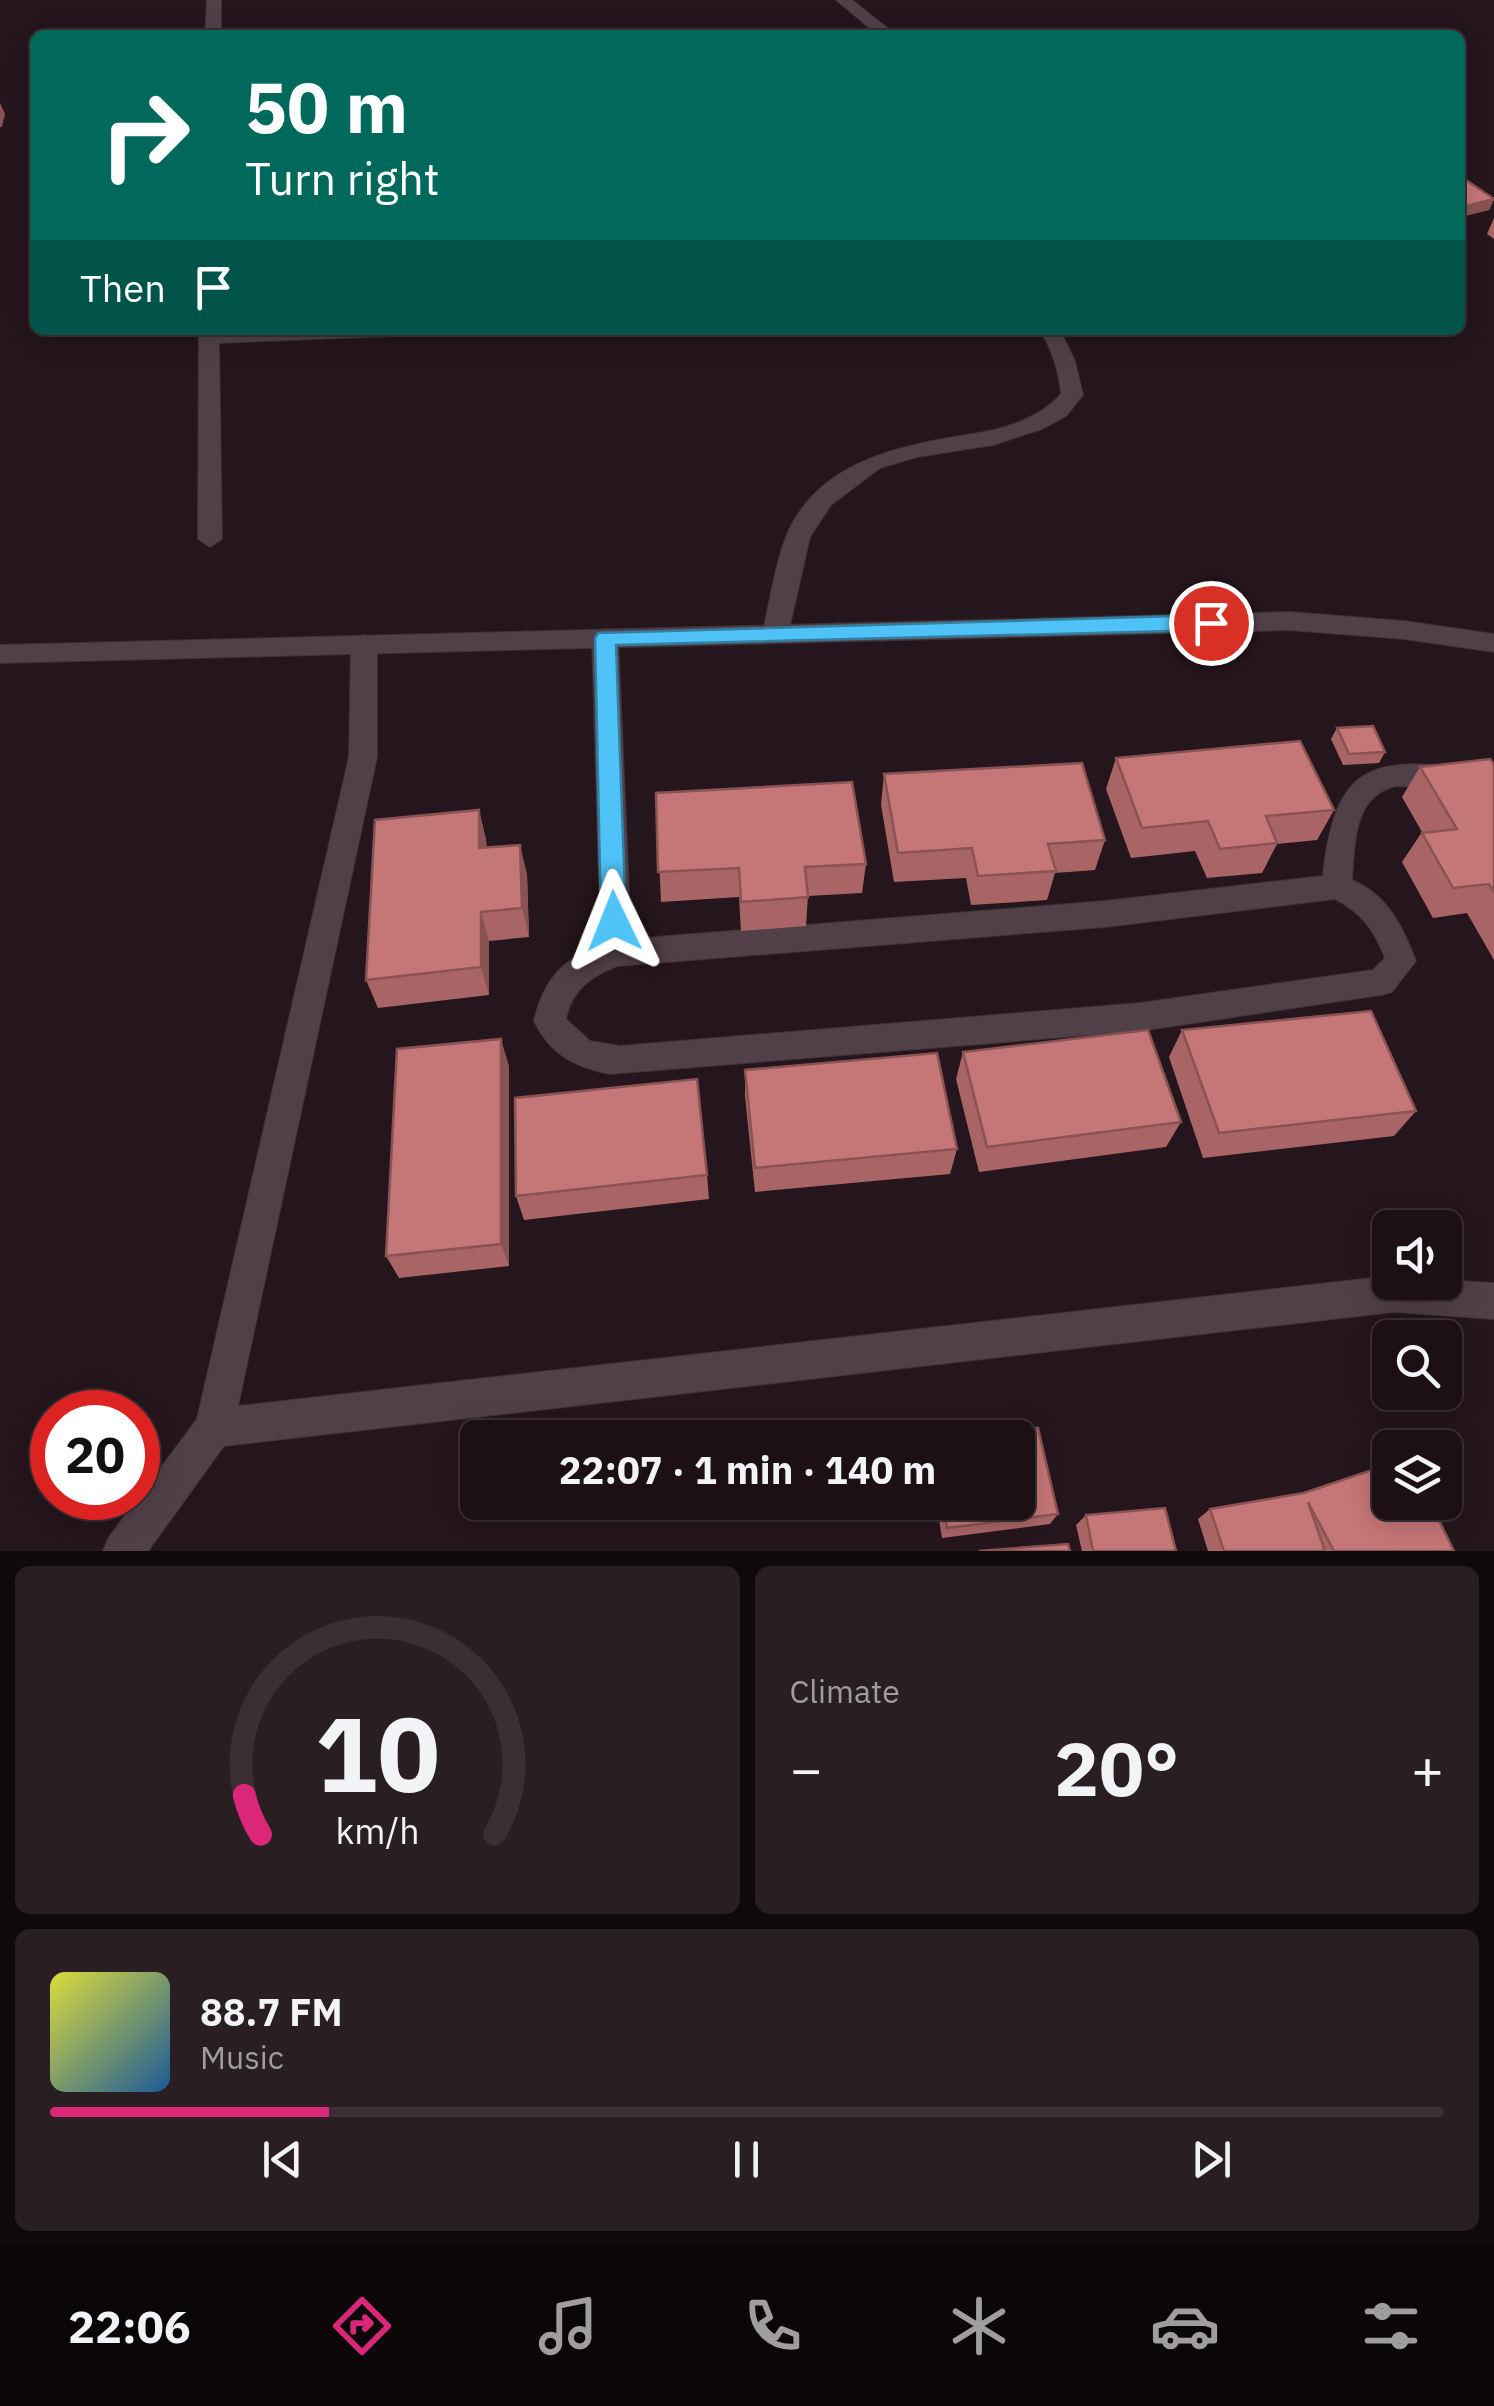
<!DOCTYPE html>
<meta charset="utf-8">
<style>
body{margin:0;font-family:"IBM Plex Sans",sans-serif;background:#291e22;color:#f1f3f6;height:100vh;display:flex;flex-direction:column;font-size:38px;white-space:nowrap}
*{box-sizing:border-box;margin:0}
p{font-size:32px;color:#a09da0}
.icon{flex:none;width:55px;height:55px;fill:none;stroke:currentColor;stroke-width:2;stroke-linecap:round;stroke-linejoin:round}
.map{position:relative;height:1551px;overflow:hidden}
.panel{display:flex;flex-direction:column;gap:15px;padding:15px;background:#0f090c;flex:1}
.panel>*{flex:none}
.hud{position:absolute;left:30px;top:30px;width:1435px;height:305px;border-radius:15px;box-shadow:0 5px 25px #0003,0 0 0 2px #3a3034;background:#00695c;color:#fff;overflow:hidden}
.tools{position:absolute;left:1372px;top:1210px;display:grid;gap:20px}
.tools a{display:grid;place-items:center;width:90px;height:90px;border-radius:15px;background:#1c1015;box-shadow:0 5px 25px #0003,0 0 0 2px #3a3034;font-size:50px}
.speed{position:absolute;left:30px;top:1390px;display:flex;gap:20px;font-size:50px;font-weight:700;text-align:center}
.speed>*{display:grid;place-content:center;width:130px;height:130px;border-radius:50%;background:#1c1015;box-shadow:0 5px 25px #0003,0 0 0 2px #3a3034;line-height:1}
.speed .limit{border:15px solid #d22;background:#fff;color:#111}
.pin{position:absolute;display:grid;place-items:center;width:85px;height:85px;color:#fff;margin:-42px;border:5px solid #fff;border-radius:50%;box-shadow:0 2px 10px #0007}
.me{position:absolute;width:110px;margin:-55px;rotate:358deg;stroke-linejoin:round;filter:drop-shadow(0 0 8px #0008)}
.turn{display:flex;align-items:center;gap:35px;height:210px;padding:0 50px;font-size:45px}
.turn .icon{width:130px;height:130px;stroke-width:2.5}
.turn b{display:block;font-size:70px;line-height:85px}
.then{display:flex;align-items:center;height:95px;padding:0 50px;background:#0003;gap:20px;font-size:38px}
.big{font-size:75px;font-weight:700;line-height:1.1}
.panel .card{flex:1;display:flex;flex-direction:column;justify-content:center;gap:15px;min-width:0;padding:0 35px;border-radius:15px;background:#291e22}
.panel .dial{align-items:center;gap:0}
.dial svg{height:260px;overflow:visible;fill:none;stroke:#3a3034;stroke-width:7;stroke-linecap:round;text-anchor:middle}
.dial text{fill:#f1f3f6;stroke:none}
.song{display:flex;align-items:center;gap:30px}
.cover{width:120px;height:120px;border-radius:15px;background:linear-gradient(135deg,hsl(60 70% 55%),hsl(210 70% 35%))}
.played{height:10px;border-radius:5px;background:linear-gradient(90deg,#db2777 20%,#3a3034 20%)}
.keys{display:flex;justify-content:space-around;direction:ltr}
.heat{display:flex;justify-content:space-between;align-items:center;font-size:55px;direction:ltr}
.panel .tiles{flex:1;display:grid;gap:15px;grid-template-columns:1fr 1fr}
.card:last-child{grid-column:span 2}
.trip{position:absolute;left:460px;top:1420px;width:575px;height:100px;border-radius:15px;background:#1c1015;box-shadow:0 5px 25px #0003,0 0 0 2px #3a3034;font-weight:700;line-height:100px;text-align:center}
.dock{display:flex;height:160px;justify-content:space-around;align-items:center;background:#0b0608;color:#a09da0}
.dock .icon{width:70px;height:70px}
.dock .on{color:#db2777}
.dock b{font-size:45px;color:#f1f3f6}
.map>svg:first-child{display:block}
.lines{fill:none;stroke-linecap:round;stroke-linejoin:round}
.service-casing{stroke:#3c3136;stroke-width:2}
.minor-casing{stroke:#3c3136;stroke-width:2}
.secondary-casing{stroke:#3c3136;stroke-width:2}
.service{fill:#524048;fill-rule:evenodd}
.minor{fill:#524048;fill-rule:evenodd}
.secondary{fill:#524048;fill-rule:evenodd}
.wall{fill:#a96566}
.shaded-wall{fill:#8a5353}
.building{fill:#c57677;stroke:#8a5353;stroke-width:2.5}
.route{fill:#4fc3f7;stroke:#337fa1;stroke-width:2.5}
</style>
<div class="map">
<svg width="1494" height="1551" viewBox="0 0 1494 1551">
<rect width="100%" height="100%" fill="#25151c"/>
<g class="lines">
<g class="service-casing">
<path id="service" d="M605,629L614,632L618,638L631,939L1105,901L1323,876C1336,747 1385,761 1494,769V791L1396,786C1353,796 1355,844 1352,880C1388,895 1403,927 1416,961L1392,992L1381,995L1140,1031L609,1074C574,1067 550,1054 534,1021C543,981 562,959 601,945L592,638L596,632ZM1335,899C1361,912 1375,931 1385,958L1373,970L1140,1003L620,1046L590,1041L566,1019C572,990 590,977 617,966L1105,927Z"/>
</g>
<g class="minor-casing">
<path id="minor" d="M207,0H221V35H205Z
M836,0H852L896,35H878Z
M199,330H402L392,336L219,343L222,539L210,547L198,539Z
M1040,330H1060L1075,361L1083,395L1066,416L1042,429L993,445L917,457L880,468L831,505L810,537L788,634L784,640H766L762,634C770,603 774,567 786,537C816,461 902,445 972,434C1004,429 1039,419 1061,394C1059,371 1052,350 1040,330Z
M364,635L373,638L377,644V757L238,1406L1390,1276V1282L1445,1280L1494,1283V1319L1394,1312L224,1446L148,1551H103L109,1537L197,1419L349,757L351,644L355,638Z"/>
</g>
<g class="secondary-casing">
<path id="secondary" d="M1289,612L1404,621L1494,634V652L1404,639L1289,630L0,663V645Z"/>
</g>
<use href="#service" class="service"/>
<use href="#minor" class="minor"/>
<use href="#secondary" class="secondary"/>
</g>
<path class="wall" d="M1460,176L1494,199L1489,210L1460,216Z
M1494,218V239L1487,234Z
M1337,728L1385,752L1379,763L1343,765L1331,739Z
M1116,758L1334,810L1317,840L1277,844L1262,873L1207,878L1195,851L1131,858L1106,789Z
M1494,764V960L1467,913L1433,918L1402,862L1422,832L1402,797L1420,767Z
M884,774L1105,840L1095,870L1055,873L1047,900L971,905L966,878L894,882L881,805Z
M656,793L866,864L862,893L808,896L806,926L741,931L739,897L661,902Z
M479,810L486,840L487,848L527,874L529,937L489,941V995L378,1008L366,980Z
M1182,1030L1416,1111L1394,1136L1203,1158L1169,1057Z
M963,1052L1181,1122L1166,1147L979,1172L956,1079Z
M509,1066V1266L399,1278L386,1256Z
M745,1070L957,1149L950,1174L755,1192L745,1096Z
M707,1175L709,1199L524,1220L516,1196Z
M1304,1493L1454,1551H1208L1198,1519L1210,1509Z
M936,1502H1018L1058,1514L1050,1524L942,1538Z
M1086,1515L1176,1551H1082L1076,1525Z"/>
<path class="shaded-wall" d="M0,103L5,114L2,127H0Z
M1494,199L1489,210L1461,217L1466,206Z
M479,810L486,840L487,878L479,848Z
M520,845L527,874L529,937L522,908Z
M481,912L489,941V995L481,967Z
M501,1039L509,1066V1266L501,1244Z"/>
<path class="building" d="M1460,176L1494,199L1466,206L1460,202Z
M1373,726L1385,752L1349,754L1337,728Z
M1300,741L1334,810L1266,816L1277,843L1220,849L1208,821L1142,828L1116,758Z
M1490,759L1494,764V892L1489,884L1453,888L1422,833L1457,829L1420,767Z
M1082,763L1105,840L1048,844L1056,871L978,876L972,848L898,853L884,774Z
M852,782L866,864L805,867L808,897L741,902L739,868L658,872L656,793Z
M479,810V848L520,845L522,908L481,912V967L366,980L375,820Z
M1371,1011L1416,1111L1219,1133L1182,1030Z
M1148,1030L1181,1122L987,1147L963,1052Z
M501,1039V1244L386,1256L397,1049Z
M937,1053L957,1149L755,1168L745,1070Z
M697,1079L707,1175L516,1196L515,1098Z
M1038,1428L1058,1514L947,1528L943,1502H1018V1438H959Z
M1390,1464V1502H1430L1454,1551H1334L1308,1502L1325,1551H1224L1210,1509L1304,1493Z
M1165,1508L1176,1551H1093L1086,1515Z
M1068,1544L1070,1551H979Z"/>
<path class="route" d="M1211,615L1221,623L1211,630L616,645L626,921L622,929L614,932L605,929L601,921L595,638L598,633Z"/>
</svg>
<div class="tools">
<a><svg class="icon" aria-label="sound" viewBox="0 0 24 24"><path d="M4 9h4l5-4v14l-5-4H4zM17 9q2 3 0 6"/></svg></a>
<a><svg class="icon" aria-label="search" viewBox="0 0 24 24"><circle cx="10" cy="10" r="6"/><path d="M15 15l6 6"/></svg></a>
<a><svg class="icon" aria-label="layers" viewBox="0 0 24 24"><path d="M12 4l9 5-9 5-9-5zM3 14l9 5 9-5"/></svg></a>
</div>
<div class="speed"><div class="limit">20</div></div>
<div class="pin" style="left:1211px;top:623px;background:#d93025"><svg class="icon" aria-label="arrive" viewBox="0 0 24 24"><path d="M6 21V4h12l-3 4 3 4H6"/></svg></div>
<svg class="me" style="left:614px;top:921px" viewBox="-20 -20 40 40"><path d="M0-17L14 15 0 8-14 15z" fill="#4fc3f7" stroke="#fff" stroke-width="4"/></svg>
<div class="trip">22:07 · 1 min · 140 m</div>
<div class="hud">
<div class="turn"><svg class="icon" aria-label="right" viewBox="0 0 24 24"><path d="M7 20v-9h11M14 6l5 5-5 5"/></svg><div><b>50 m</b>Turn right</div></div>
<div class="then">Then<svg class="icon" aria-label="arrive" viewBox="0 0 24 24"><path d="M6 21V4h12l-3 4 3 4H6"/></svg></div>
</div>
</div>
<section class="panel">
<div class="tiles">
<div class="card dial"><svg viewBox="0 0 100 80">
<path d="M14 69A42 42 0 1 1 86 69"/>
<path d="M14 69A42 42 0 0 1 9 57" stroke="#db2777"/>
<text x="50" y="56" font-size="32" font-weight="700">10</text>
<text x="50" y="72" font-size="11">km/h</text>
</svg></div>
<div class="card"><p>Climate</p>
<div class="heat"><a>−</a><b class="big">20°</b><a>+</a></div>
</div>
<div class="card">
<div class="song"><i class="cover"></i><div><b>88.7 FM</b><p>Music</p></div></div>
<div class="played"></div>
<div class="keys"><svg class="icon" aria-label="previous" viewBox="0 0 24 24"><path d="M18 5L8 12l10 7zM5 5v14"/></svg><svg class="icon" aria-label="pause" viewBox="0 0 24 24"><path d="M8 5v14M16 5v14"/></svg><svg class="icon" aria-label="next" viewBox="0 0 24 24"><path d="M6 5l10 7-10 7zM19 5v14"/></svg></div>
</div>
</div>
</section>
<nav class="dock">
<b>22:06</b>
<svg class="icon on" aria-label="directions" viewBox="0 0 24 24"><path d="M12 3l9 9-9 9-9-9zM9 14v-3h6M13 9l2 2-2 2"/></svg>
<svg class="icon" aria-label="music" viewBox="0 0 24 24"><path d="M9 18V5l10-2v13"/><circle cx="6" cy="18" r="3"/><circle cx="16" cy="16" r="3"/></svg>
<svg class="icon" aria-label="phone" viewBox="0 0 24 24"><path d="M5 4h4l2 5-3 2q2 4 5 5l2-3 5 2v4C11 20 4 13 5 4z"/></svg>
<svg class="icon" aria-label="climate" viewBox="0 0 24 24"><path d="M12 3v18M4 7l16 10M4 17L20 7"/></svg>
<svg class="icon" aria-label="car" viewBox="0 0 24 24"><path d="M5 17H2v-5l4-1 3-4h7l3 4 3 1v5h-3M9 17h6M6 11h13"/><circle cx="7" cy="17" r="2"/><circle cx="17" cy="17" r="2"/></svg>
<svg class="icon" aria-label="filters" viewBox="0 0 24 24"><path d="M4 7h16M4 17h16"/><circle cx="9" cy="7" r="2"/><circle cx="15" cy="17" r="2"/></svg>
</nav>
